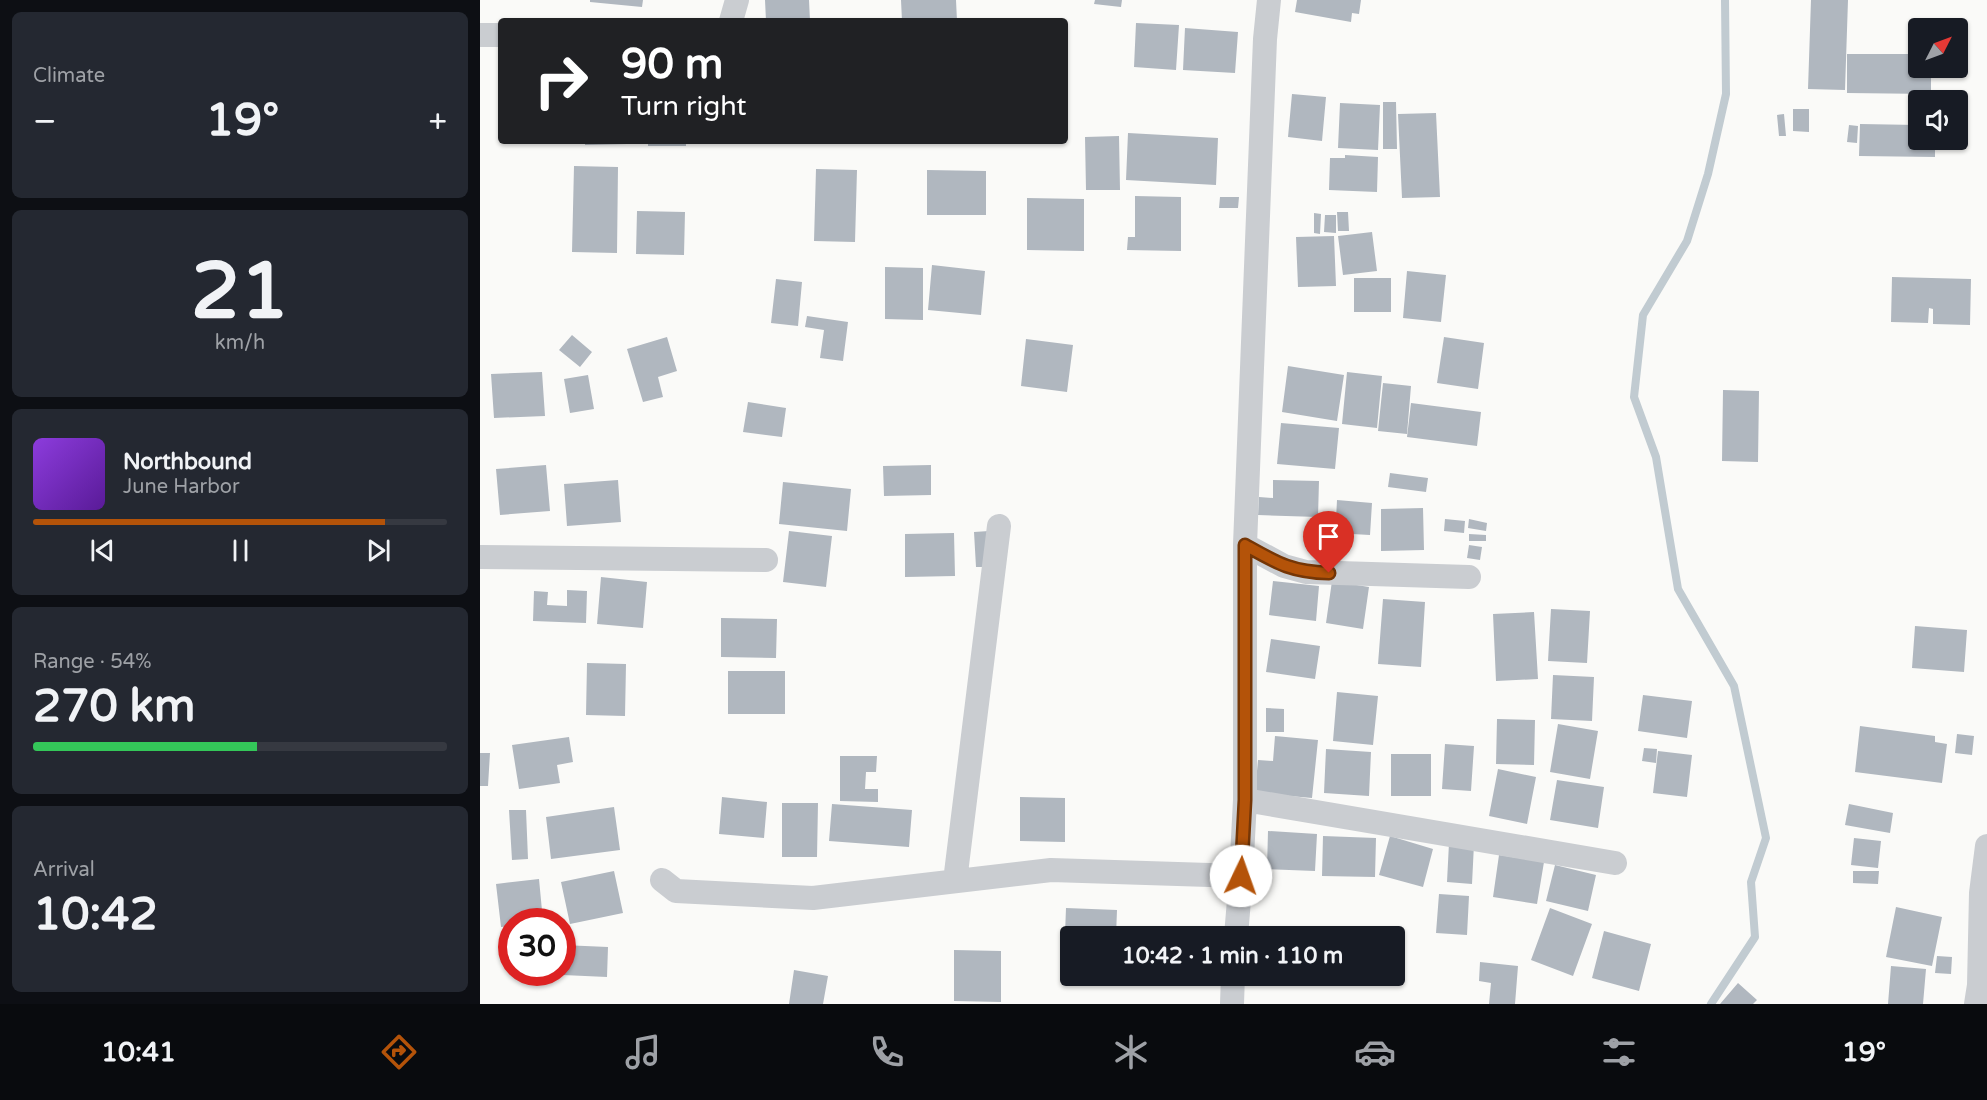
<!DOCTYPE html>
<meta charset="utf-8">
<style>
body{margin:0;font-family:"Varela Round",sans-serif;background:#242831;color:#f1f3f6;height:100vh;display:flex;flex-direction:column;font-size:22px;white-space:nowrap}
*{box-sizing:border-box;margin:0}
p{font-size:20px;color:#9ea1a6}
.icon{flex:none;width:33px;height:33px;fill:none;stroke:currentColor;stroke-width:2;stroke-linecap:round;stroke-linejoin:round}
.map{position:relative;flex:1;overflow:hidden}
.details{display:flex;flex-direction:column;gap:12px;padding:12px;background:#0d0f14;width:480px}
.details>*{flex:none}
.top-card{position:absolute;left:18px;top:18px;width:570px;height:126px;border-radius:6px;box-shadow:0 2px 4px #0004;background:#202124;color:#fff;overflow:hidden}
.needle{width:39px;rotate:48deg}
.controls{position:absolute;left:1428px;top:18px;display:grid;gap:12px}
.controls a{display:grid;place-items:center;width:60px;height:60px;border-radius:6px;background:#171b24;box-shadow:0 2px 4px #0004;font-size:30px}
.speed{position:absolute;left:18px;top:908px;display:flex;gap:12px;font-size:30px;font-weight:700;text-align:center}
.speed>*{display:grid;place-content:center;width:78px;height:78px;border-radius:50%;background:#171b24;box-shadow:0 2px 4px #0004;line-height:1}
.speed .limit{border:9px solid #d22;background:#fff;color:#111}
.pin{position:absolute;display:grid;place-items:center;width:51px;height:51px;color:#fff;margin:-62px -26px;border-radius:50% 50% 50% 0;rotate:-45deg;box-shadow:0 0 6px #0007}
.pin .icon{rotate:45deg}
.me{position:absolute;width:66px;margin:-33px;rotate:3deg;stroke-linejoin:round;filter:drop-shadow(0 0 4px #0008)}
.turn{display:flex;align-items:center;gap:21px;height:126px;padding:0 24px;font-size:27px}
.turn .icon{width:78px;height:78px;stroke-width:2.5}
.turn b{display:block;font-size:42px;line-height:51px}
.big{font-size:45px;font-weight:700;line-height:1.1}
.details .tile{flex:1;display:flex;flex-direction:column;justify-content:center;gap:9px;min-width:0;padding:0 21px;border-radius:9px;background:#242831}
.details .dial{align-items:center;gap:0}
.dial b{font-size:78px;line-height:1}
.song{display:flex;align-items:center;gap:18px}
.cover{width:72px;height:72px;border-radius:9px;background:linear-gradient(135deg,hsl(270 70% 55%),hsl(270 70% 35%))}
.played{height:6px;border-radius:3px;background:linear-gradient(90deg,#b45309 85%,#363941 85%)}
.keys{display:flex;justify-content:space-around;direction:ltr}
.heat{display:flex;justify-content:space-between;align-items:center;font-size:33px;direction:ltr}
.charge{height:9px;border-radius:4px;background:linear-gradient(90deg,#34c759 54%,#363941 0)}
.trip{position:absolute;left:580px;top:926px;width:345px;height:60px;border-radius:6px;background:#171b24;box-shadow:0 2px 4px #0004;font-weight:700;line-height:60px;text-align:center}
.menu{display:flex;height:96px;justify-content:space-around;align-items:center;background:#090b0e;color:#9ea1a6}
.menu .icon{width:42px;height:42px}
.menu .current{color:#b45309}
.menu b{font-size:27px;color:#f1f3f6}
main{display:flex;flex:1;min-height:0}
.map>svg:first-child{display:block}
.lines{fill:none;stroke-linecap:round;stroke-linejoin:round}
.stream{stroke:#c1cbd1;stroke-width:8}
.building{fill:#b0b7bf}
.minor{stroke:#cacdd1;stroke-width:24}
.route-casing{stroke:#753606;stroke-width:15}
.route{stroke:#b45309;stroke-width:10}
</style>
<main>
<section class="details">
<div class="tile"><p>Climate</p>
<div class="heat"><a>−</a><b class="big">19°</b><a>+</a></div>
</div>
<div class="tile dial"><b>21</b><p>km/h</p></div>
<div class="tile">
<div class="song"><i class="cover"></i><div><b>Northbound</b><p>June Harbor</p></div></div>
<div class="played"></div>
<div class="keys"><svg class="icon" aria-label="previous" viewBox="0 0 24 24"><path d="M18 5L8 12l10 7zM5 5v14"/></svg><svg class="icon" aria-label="pause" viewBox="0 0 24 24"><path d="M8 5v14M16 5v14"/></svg><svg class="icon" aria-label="next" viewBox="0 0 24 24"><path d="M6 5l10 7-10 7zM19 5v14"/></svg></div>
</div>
<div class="tile"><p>Range · 54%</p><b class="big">270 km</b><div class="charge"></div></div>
<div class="tile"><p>Arrival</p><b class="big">10:42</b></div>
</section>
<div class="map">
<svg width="1507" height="1004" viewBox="0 0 1507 1004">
<rect width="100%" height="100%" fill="#fafaf8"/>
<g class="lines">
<path class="stream" d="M1231,1004L1275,937L1271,882L1286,838L1254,686L1198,589L1176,457L1154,397L1163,315L1207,241L1228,174L1246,94L1245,0"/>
</g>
<path class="building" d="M110,0H163L162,7L110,2Z
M285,0H329L330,21H286Z
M421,0H476L477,21H422Z
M615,0H642L641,7L614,4Z
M817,0H881L879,14L872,13L871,22L815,12Z
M1331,0H1368L1365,90L1328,89Z
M656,23L699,25L696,70L654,67Z
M705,28L758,32L755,73L703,70Z
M1367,54H1438V68H1451V94L1367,93Z
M812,94L846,97L842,141L808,137Z
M903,102H916L917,149H903Z
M860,103L900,105L898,150L858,148Z
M1313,109H1329V132L1313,131Z
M956,113L960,197L922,198L918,114Z
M1304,114L1306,136H1299L1297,115Z
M1380,124L1438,125V140H1455V157L1379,156Z
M1369,125L1378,126L1377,143L1367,142Z
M648,133L738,138L736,185L646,180Z
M639,136L640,190H606L605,137Z
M105,141H147V144L105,145Z
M168,141H206V146H168Z
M865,155L898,157L897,192L849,190L850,158H865Z
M94,166L138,167L137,253L92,252Z
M336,169L377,170L375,242L334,241Z
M447,170L506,171V215H447Z
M655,196L701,197V251L647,250L648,237H655Z
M740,197H759L758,208H739Z
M547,198L604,199V251L547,250Z
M157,211L205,212L204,255L156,254Z
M857,212H868L869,231H858Z
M834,213L841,214L840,234L834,233Z
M845,215H856V233L844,232Z
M892,232L897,271L863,275L858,236Z
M854,236L856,286L818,287L816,237Z
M452,265L505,271L501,315L448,310Z
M405,267L443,268V320L405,319Z
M927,271L966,275L961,322L923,318Z
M1412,277L1491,279L1490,325L1453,324V309L1449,308L1448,323L1411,322Z
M874,278H911V312H874Z
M296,279L322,282L318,326L291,323Z
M327,316L368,322L363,361L340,358L344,330L325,327Z
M92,335L112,352L100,367L79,350Z
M187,337L197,371L178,377L183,397L163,402L147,349Z
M964,337L1004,343L998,389L957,383Z
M546,339L593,345L587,392L541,386Z
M808,366L864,375L857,421L802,412Z
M62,372L65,416L14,418L11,374Z
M867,372L902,376L897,428L862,424Z
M108,375L114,409L90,413L84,379Z
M903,383L931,386L927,434L898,431Z
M1243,390L1279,391L1278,462L1242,461Z
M268,402L306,408L302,437L263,432Z
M931,403L1001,412L997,446L927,437Z
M801,423L859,428L855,469L797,464Z
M66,465L70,511L20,515L16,469Z
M451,465V495L404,496L403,466Z
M910,473L948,478L946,492L908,487Z
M138,480L141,522L87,526L84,484Z
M793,480L839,481L838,517L778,515L779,497L793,498Z
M303,482L371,489L367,531L299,524Z
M857,500L892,503L890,535L872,534V540L855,539Z
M943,508L944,550L901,551V509Z
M965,519L985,521L984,533L964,531Z
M989,519L1007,523L1006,531L988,528Z
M309,531L352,536L346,587L303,582Z
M509,531L510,567H496L494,532Z
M474,533L475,576L425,577V534Z
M989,534L1006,535V541H989Z
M989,545L1002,547L1000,560L987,558Z
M121,577L167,582L163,628L117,624Z
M793,581L839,586L836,621L789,615Z
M852,581L889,587L883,629L846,623Z
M87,590L107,591L106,623L53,621L54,591L68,592L67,605L87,606Z
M903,599L945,602L941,667L898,664Z
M1071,609L1110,611L1107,663L1068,661Z
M1054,612L1058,679L1016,681L1013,614Z
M241,618L297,619L296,658L241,657Z
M1435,626L1487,630L1484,672L1432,668Z
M791,639L840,646L835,679L786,672Z
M107,663L146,664L145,716L106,715Z
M248,671H305V714H248Z
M1073,675L1114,677L1112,721L1071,719Z
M857,692L898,696L893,745L853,741Z
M1163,695L1212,701L1207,738L1158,731Z
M786,708L804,709V732H786Z
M1017,719L1055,720L1054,765L1016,764Z
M1078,724L1118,731L1110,779L1070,772Z
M1380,726L1455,736V742L1467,744L1462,783L1375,772Z
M1477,734L1494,736L1492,755L1475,753Z
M795,736L838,740L832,798L775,793L778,760L793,761Z
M89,737L93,762L77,765L80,783L39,789L32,745Z
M965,744L994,746L991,791L962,789Z
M1164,748L1177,749L1176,763L1162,761Z
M846,749L891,752L889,796L844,793Z
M1178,751L1212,755L1207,797L1173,793Z
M0,753H10L8,786H0Z
M911,754H951V796H911Z
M360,756H397L396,772H386L385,789H398V802L360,801Z
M1018,769L1056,777L1047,824L1009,816Z
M1077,780L1124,787L1118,828L1070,820Z
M242,797L287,802L284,838L239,834Z
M540,797L585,798V842L540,841Z
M302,803H338L337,857H302Z
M352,804L432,810L429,847L349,841Z
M1369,804L1413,813L1410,833L1365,825Z
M134,807L140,850L71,859L66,817Z
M29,810H46L48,859L32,860Z
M788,831L837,834L835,871L787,869Z
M843,836L896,838L895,877L842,876Z
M910,836L953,849L943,887L899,875Z
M1374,838L1401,841L1398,868L1371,865Z
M969,843L994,844L992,884L967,882Z
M1019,855L1064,862L1057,904L1013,897Z
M1075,865L1116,875L1108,911L1066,901Z
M134,871L143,913L90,924L81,882Z
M1373,871H1399L1398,884L1373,883Z
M59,879L63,921H32V926L21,927L16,884Z
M959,894L989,896L987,935L956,933Z
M1416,907L1462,917L1452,966L1406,957Z
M586,908L637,910L636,936H591V960H584Z
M1070,908L1112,924L1093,976L1051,960Z
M1124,931L1171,944L1159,991L1112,978Z
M82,945L128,947L127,977L61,974V972H82Z
M474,950L521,951V1002L474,1001Z
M1457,956L1472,957L1471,974L1455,973Z
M1000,962L1038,966L1035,1004H1009L1011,983L999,981Z
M1411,966L1446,969L1443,1004H1408Z
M314,970L348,976L343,1004H309Z
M1258,983L1277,1000L1273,1004H1240Z"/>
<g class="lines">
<path class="minor" d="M251,21L257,0
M0,35H21
M765,545L804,566L826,572L989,577
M0,557L286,560
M765,800L1135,863
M182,880L196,891L333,898L571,870L761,876L765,800V545L785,39L789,0
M475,881L519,526
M756,936L761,876
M752,1004L753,975
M1496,1004L1499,985L1501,893L1507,846"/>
</g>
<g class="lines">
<g class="route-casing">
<path id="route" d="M761,876L765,800V545C797,563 811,572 849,573"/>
</g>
<use href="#route" class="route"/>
</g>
</svg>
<div class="controls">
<a><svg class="needle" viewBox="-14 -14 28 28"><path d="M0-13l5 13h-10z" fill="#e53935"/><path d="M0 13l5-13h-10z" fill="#9ea1a6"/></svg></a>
<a><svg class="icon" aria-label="sound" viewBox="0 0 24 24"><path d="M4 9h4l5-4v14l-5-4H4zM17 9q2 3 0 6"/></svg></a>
</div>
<div class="speed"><div class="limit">30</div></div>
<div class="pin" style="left:849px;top:573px;background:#d93025"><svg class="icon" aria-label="arrive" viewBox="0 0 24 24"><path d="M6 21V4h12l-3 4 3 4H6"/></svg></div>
<svg class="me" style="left:761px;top:876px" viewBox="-20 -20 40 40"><circle r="19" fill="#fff"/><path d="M0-13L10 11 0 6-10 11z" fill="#b45309"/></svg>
<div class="trip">10:42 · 1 min · 110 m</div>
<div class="top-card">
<div class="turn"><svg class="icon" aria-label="right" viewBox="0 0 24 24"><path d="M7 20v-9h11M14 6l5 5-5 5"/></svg><div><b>90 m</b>Turn right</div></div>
</div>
</div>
</main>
<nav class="menu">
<b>10:41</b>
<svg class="icon current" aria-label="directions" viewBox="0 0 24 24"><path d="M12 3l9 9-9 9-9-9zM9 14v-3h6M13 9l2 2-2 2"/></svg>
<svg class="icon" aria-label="music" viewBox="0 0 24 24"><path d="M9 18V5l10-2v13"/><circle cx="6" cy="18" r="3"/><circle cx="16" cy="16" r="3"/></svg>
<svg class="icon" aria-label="phone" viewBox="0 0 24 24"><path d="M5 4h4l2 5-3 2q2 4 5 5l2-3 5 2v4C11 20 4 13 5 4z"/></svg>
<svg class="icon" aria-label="climate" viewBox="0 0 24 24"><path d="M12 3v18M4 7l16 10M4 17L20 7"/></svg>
<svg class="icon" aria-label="car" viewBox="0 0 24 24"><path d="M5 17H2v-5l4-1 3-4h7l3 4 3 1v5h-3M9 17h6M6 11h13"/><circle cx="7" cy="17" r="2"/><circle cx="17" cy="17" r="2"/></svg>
<svg class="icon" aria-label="filters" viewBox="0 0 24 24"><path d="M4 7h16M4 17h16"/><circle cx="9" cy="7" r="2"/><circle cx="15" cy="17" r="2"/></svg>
<b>19°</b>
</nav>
